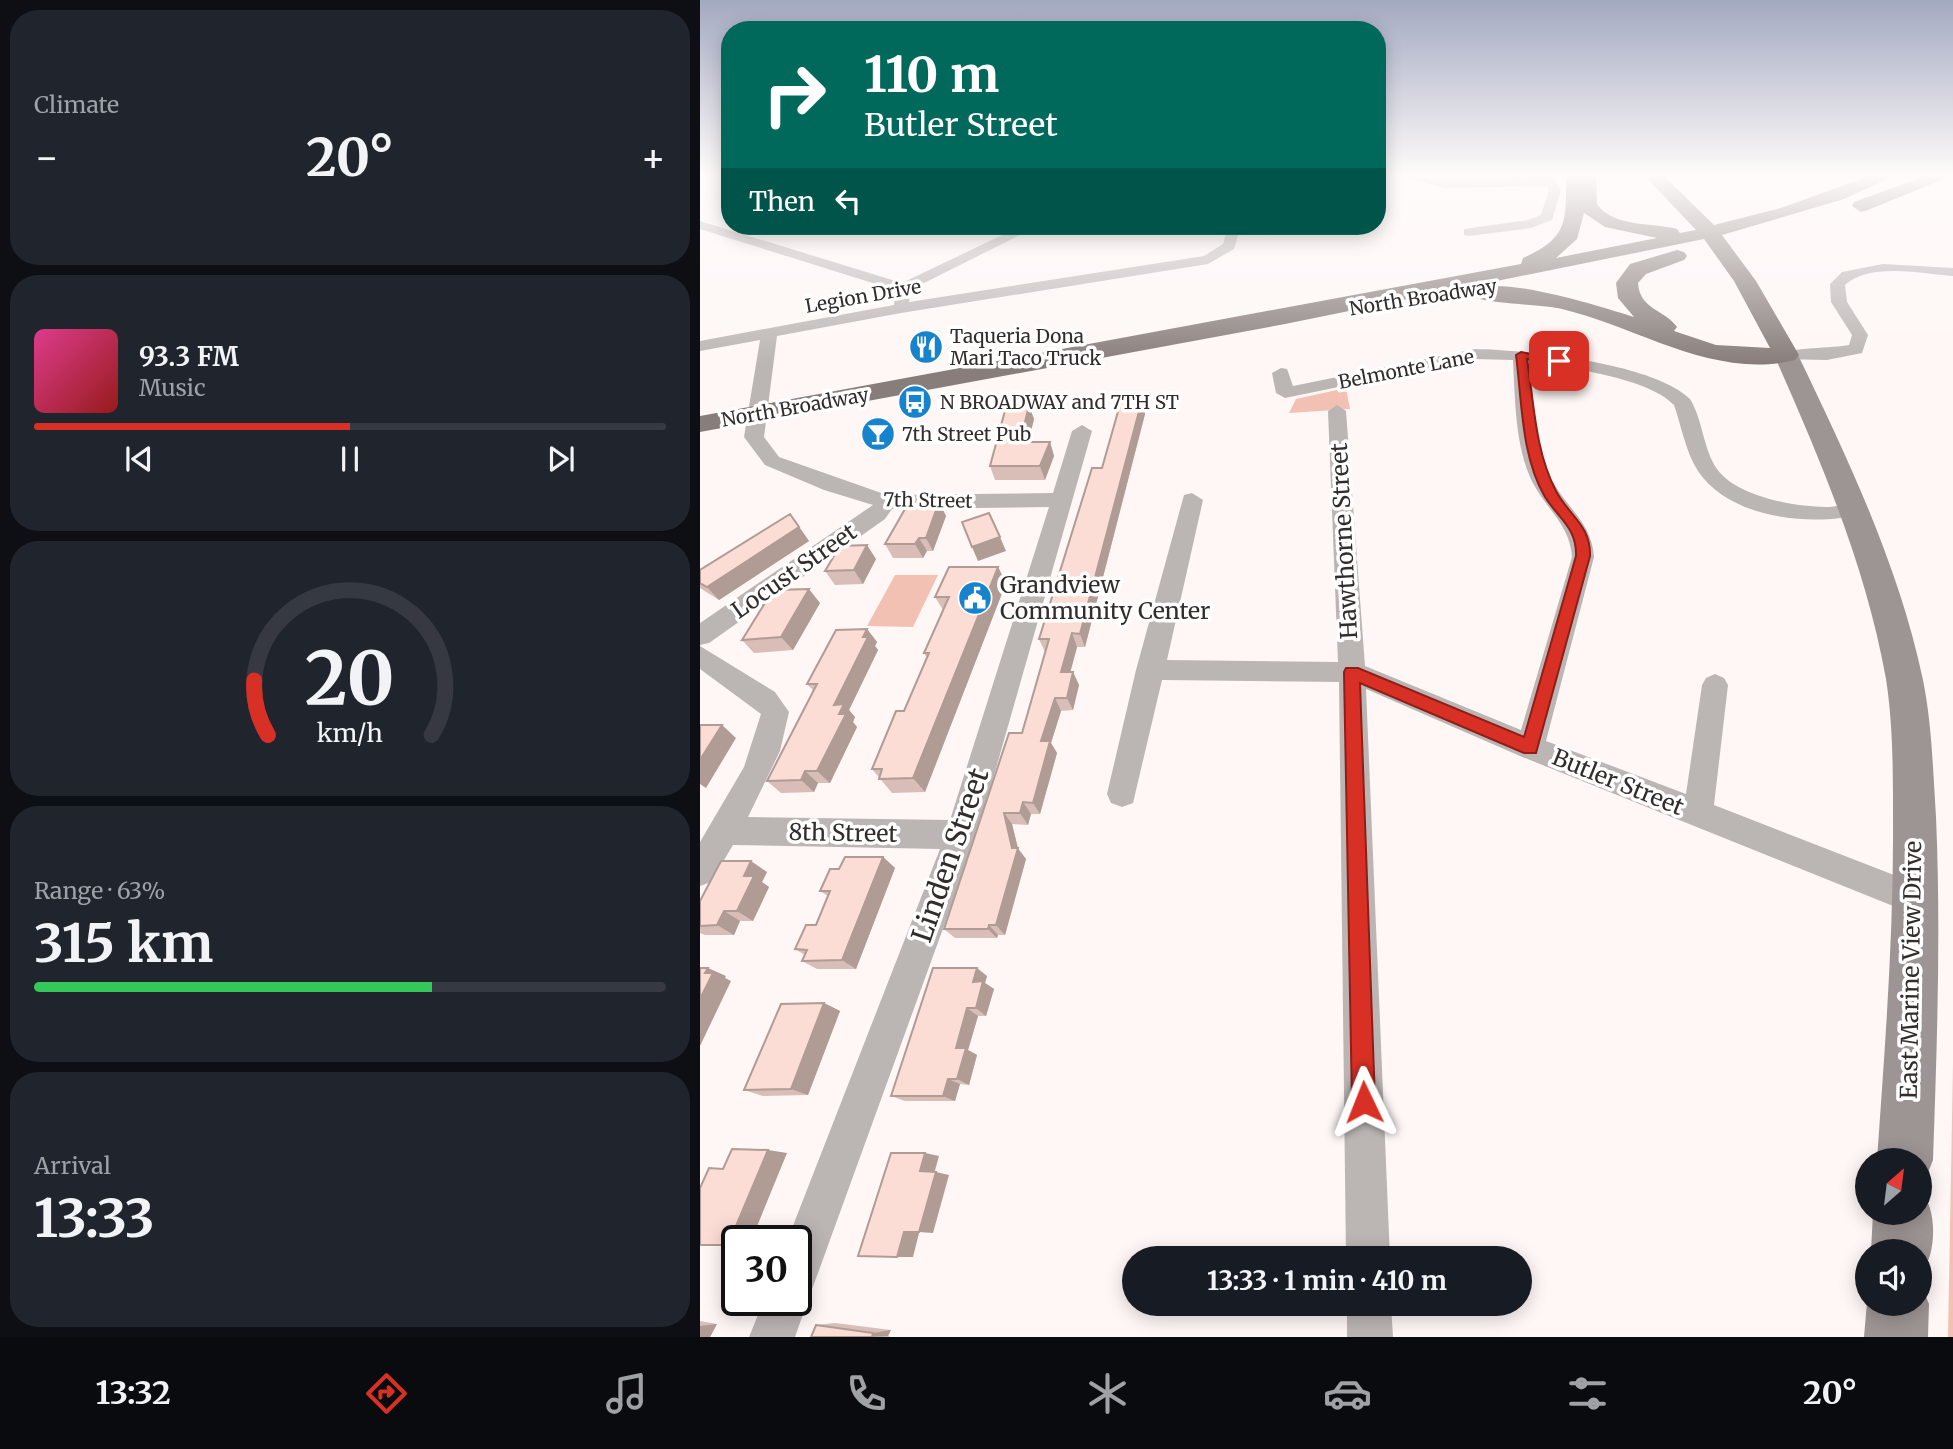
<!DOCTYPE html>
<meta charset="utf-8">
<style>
body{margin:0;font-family:Merriweather,serif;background:#20242c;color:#f1f3f6;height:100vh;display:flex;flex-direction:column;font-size:26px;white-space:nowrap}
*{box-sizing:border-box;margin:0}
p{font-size:23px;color:#9ea1a6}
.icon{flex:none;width:38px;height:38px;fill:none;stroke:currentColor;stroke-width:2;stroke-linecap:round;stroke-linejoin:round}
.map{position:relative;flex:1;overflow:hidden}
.details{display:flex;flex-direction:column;gap:10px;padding:10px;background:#0d0f14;width:700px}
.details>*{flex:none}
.guide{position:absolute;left:21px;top:21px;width:665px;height:214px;border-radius:28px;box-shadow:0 4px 18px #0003;background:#00695c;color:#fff;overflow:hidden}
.needle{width:46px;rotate:28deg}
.buttons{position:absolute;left:1155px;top:1148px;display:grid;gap:14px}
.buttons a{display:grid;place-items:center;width:77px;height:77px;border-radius:50%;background:#171b24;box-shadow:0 4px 18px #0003;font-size:35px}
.speed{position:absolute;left:21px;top:1225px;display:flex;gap:14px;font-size:35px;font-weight:700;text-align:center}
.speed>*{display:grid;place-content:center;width:91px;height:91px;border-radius:50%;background:#171b24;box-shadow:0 4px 18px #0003;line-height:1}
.speed .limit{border:4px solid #111;border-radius:10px;background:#fff;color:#111}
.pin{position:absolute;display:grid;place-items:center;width:60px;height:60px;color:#fff;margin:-30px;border-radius:14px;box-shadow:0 4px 10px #0006}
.me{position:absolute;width:77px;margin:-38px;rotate:358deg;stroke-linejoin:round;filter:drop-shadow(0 0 5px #0008)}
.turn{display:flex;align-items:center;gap:24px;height:147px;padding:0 28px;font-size:32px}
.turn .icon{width:91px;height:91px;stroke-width:2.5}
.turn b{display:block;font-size:49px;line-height:60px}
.then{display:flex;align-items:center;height:66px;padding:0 28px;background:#0003;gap:14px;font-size:26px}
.big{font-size:52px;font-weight:700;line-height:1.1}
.details .widget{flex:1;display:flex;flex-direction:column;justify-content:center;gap:10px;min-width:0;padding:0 24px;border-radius:28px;background:#20242c}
.details .dial{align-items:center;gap:0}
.dial svg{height:182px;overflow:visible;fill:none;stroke:#363941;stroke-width:7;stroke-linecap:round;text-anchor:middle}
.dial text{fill:#f1f3f6;stroke:none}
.song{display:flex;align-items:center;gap:21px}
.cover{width:84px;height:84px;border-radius:10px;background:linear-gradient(135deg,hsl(330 70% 55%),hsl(0 70% 35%))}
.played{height:7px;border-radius:4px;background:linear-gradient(90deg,#d93025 50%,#363941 50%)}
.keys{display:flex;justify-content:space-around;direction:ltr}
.heat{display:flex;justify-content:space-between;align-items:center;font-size:38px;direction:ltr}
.charge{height:10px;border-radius:5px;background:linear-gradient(90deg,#34c759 63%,#363941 0)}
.trip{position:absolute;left:422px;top:1246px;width:410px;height:70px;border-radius:35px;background:#171b24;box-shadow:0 4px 18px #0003;font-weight:700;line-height:70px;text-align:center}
.tabs{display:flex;height:112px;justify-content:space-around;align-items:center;background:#090b0e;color:#9ea1a6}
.tabs .icon{width:49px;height:49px}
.tabs .current{color:#d93025}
.tabs b{font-size:32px;color:#f1f3f6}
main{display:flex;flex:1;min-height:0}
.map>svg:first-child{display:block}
.green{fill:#f3c1b4}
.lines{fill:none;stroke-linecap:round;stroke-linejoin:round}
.street{fill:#bbb6b4;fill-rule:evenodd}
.secondary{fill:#9d9593;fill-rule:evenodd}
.primary{fill:#877e7b;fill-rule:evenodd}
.wall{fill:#d8beb7}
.shaded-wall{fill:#b09b95}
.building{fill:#fbddd5;stroke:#b09b95;stroke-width:2}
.route{fill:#d93025;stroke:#8d1f18;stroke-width:2}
.labels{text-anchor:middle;stroke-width:7;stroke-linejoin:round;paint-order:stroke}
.far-street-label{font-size:19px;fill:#322d2c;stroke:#fff}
.far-poi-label{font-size:19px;fill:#322d2c;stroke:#fff;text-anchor:start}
.street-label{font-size:23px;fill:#322d2c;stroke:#fff}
.poi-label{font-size:23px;fill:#322d2c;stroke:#fff;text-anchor:start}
.near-street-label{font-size:28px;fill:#322d2c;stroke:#fff}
</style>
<main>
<section class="details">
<div class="widget"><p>Climate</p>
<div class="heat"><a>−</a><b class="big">20°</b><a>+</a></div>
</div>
<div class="widget">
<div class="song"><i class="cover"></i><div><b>93.3 FM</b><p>Music</p></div></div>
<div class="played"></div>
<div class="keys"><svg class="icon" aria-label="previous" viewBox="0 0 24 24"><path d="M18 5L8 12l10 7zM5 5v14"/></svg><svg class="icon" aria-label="pause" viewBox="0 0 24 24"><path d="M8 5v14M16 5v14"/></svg><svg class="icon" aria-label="next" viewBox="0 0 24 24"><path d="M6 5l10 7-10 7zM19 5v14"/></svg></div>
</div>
<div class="widget dial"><svg viewBox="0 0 100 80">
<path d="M14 69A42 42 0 1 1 86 69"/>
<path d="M14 69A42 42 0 0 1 8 45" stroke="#d93025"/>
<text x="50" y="56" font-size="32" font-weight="700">20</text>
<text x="50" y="72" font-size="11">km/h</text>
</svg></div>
<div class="widget"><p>Range · 63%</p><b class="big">315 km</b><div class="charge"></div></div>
<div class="widget"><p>Arrival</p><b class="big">13:33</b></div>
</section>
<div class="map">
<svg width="1253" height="1337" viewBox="0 0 1253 1337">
<rect width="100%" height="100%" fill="#fef7f5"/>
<path class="green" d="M646,388L650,409L589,413L596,399Z
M195,575H238L213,627L167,626Z
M1253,1064V1337H1248Z"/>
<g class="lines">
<path class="street" d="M701,176L745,180L853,176L861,190L852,220L831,228L769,236L764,235V229L828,220L841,215L849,190L846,186L745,188Z
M0,221L202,283L321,226H338L210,290L209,302L504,256L523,244L528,226H541L534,249L508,264L201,313L77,336L64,437L79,457L187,495L353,493L372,431L382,425L392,431L277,835L118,1273L112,1289L105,1291L108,1300L95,1337H49L64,1300H96V1241H87L240,849L33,845L11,882L0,886V842L44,767L61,714L0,669V646L75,692L89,712L80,751L48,817L250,820L349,507L192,509L185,519L9,643L0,645V623L173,505L124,490L65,465L44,437L60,340L0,351V341L194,305L195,290L0,229Z
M1183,264L1253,268V276C1222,274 1170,262 1145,285L1147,302L1168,335L1162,353L1127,360L1080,359L1077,355C1084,348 1134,348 1149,345L1152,335L1131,302L1130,284L1142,272Z
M775,349C827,350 953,363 990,399C1003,420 1003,449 1017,469C1036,496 1094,507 1126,507C1139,507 1150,501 1163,504L1166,509L1163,514C1112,527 1030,519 998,471C986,453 981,425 974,405C947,377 868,368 830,362C833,399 835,444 851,478C865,507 892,522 894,557L846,741L986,794L1002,685L1006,678L1015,674L1024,678L1028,685L1014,805L1230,889L1235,900L1230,911L1218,916L820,756L666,689L690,1258H646L639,682L462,680L433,803L422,807L411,803L407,794L436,670L484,495L492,493L503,500L467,660L638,662L628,411L637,405L646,411L665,666L821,730L872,557C870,523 843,507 830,477C815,442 815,398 813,360L775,359L585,398L576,393L572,373L581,368L587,369L593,386Z
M647,1304H691L693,1337H647Z"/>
<path class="secondary" d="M1086,348L1094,350L1098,355C1148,459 1199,566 1223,680C1232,725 1233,771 1236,817C1241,931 1237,1045 1233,1160L1225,1180L1220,1182V1160H1177C1185,1046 1194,931 1193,817C1193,771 1193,724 1186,679C1166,566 1120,459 1074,355L1078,350Z
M1220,1191C1238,1207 1237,1257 1220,1274V1251H1171L1173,1213H1220Z
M1220,1282L1229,1304L1228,1337H1164L1167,1302L1220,1304Z"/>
<path class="primary" d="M866,176H896L897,204C914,228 952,222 977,229L980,233L996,230L945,176H964L1014,225L1081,208L1169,176H1194L1144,199L1022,235L1056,281L1099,355L1095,360C1014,380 938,327 862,309C844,304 776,304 769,294C786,269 908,309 934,317L918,298L916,283L930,264L977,250L984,252L987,256L984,260L946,274L938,283C940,310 964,309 977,327L974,331L1016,345L1070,348L1034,281L1004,239L585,324L0,432V416L821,264L823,258C868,238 866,222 866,176ZM884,213L905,227L957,238L856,258L877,239Z
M1225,176H1251L1168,210L1161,212L1152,206L1154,202Z"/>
</g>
<path class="wall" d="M442,400L445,414L385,647H377L370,672H373L379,685L373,710L361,711L351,743L357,753L340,814H331L328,825L312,824L318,848L326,859L305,935H298L297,938H255L244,929L322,733L345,652L339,639L402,468Z
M329,406L334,419L328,442H350L354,456L345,480H295L290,466Z
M239,502L246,516L233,551H227L223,558H193L185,544Z
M90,514L109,541L19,600L0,588V570Z
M176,559L163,584L135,585L125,571Z
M298,567L306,583L225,792L192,793L172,769L204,711L227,658L224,653L243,610L235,597Z
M120,603L93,650L54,653L42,640Z
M167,629L177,642L175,646L178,650L149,710L155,717L153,722L157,727L130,783H118L114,792L81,793L67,781L114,691L107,684Z
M183,857L195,868L156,969H117L102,961L105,955L95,949L116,925L128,896L120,891L139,869Z
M67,872L62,882L69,887L53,921H40L34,935H5L0,933V901Z
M287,976L285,983L294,989L286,1016H278L268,1050L277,1055L269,1085L260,1084L255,1101H205L191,1096Z
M124,1003L140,1011L108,1095L63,1096L44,1090Z
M0,1321L17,1324L10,1337H0Z
M135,1323L191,1330L188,1336L191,1337H111L116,1325Z"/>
<path class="shaded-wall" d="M442,400L445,414L385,647L380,634Z
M329,406L334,419L325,456L320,442Z
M350,442L354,456L345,480L340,466Z
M239,502L246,516L233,551L226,538Z
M90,514L109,541L19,600L7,587Z
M300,537L306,551L278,561L272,547Z
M219,538L227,551L223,558L215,544Z
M167,545L176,559L163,584L154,570Z
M298,567L306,583L225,792L213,778Z
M109,589L120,603L93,650L81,637Z
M167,629L177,642L175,646L178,650L149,710L155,717L153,722L157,727L130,783L117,771L139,714L134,705Z
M372,633L377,647L367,685L361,672Z
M373,672L379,685L373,710L367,698Z
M355,698L361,711L351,743L357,753L340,814L333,803L341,741Z
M22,725L36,738L6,788L0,784V760Z
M105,771L118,783L114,792L101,780Z
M323,802L331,814L328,825L320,813Z
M304,813L312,824L318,849L326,859L305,935L296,925L312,848Z
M183,857L195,868L156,969L142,960Z
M51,861L67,872L62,882L69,887L53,921L37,911L44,876Z
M24,911L40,921L34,935L17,925Z
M289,925L298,935L297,938L288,929Z
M8,968L26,976L25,978L31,981L0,1046V999L5,973Z
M277,968L287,976L285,983L294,989L286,1016L276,1008L273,982Z
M124,1003L140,1011L108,1095L91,1089Z
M267,1008L278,1016L268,1050L277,1055L269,1085L257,1079L256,1048Z
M248,1079L260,1084L255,1101L243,1096Z
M68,1150L87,1153L51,1241H37V1246L28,1245Z
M225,1153L239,1156L234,1174L220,1171Z
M236,1172L249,1175L233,1233L219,1232Z
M204,1232L219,1233L213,1257H197Z
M17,1324L10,1337H0V1326Z
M191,1330L188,1336L172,1337L173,1333Z"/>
<path class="building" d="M442,400L380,634L372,633L361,672H373L367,698H355L341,741H350L333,803L323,802L320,813H304L312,848H318L296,925H289L288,929H244L309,733H322L349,639H339L392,468H402L421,401Z
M329,406L320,442H350L340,466H290L306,407Z
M209,502H239L226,538H219L215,544H185Z
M289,513L300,537L272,547L262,522Z
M90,514L99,527L7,587L0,583V570Z
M167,545L154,570L125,571L140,546Z
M249,567H298L213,778L179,779L182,769H172L196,711H204L229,653H224L249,597H235Z
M109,589L81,637L42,640L73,590Z
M167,629L163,637H168L134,705L144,704L139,714H146L117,771H105L101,780L67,781L117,684H107L136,630Z
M0,725H22L0,760Z
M145,857H183L142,960L102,961L107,950L95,949L106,925H116L130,891H120L130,869H139Z
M21,861H51L44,876H54L37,911H24L17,925L0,926V901Z
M0,968H8L5,973H13L0,999Z
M233,968H277L273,982L283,981L276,1008H267L256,1048H266L257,1079H248L243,1096H191Z
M124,1003L91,1089L44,1090L81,1004Z
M32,1149L68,1150L28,1245H0V1188L9,1168L23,1169Z
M191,1153H225L220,1171L236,1172L219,1232H204L197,1257L158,1256Z
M116,1325L173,1333L172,1337H111Z"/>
<linearGradient id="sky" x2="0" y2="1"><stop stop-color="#a3a9c1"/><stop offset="0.48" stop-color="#fffbfa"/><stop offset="1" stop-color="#fffbfa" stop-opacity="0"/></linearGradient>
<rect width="1253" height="364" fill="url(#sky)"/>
<path class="route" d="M821,352L864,361L859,365L827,359C834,403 835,451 856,491C869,516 891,525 890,556L836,753H824L660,683L675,1102L672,1110L664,1114L655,1110L652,1102L644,672L646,668H658L824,737L876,556C877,528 859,519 845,497C821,456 822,401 816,355Z"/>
<defs>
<g id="restaurant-disc" transform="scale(1.75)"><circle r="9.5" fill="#1783cd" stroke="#fff"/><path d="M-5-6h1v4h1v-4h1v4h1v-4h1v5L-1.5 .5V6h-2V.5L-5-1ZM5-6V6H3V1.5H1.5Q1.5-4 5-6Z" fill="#fff"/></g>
<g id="bus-disc" transform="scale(1.75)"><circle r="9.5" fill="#1783cd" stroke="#fff"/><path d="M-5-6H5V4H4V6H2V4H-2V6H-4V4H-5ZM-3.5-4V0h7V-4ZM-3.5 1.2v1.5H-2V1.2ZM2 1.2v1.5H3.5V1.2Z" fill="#fff"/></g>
<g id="bar-disc" transform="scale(1.75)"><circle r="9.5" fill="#1783cd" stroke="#fff"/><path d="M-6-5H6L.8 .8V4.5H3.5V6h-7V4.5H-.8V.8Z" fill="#fff"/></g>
<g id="civic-disc" transform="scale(1.75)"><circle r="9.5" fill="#1783cd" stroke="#fff"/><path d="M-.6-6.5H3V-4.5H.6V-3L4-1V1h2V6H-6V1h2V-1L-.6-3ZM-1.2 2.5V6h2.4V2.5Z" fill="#fff"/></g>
</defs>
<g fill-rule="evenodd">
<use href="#restaurant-disc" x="226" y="347"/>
<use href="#bus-disc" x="215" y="402"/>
<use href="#bar-disc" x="178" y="434"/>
<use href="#civic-disc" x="275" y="598"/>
</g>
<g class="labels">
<g class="far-street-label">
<text transform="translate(163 296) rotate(-10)" y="7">Legion Drive</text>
<text transform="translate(723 297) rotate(-9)" y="7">North Broadway</text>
<text transform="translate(706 369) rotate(-11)" y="7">Belmonte Lane</text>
<text transform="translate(95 407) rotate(-10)" y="7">North Broadway</text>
<text transform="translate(228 500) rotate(1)" y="7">7th Street</text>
</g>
<g class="far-poi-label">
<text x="250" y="343">Taqueria Dona<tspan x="250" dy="22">Mari Taco Truck</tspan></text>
<text x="240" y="409">N BROADWAY and 7TH ST</text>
<text x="202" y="441">7th Street Pub</text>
</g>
<g class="street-label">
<text transform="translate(644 541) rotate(-93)" y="8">Hawthorne Street</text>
<text transform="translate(94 571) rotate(-35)" y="8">Locust Street</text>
<text transform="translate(918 782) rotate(22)" y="8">Butler Street</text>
<text transform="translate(143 833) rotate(1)" y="8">8th Street</text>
<text transform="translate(1211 970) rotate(-89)" y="8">East Marine View Drive</text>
</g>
<g class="poi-label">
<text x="300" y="593">Grandview<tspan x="300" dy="26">Community Center</tspan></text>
</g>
<g class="near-street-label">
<text transform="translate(250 855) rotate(-71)" y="10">Linden Street</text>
</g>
</g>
</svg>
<div class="buttons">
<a><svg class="needle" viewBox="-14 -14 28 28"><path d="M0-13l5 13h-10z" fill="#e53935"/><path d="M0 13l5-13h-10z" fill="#9ea1a6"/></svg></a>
<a><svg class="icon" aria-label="sound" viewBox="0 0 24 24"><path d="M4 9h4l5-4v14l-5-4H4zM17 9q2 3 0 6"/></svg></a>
</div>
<div class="speed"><div class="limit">30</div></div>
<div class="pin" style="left:859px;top:361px;background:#d93025"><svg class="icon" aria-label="arrive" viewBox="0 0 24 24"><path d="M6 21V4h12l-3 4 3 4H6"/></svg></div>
<svg class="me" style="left:664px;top:1102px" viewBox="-20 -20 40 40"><path d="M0-17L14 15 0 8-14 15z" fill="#d93025" stroke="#fff" stroke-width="4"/></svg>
<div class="trip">13:33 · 1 min · 410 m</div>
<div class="guide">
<div class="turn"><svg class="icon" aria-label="right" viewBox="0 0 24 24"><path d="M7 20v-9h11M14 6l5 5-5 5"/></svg><div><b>110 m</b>Butler Street</div></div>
<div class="then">Then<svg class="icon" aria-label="left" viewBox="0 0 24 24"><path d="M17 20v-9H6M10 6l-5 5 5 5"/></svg></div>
</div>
</div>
</main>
<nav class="tabs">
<b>13:32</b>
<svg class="icon current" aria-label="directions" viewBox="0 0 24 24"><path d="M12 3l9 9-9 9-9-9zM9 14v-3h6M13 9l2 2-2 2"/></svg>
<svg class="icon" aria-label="music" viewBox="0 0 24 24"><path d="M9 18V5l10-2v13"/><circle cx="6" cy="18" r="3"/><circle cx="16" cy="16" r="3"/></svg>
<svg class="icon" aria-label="phone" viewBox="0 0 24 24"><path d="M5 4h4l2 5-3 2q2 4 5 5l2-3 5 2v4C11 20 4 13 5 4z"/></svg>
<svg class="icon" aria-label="climate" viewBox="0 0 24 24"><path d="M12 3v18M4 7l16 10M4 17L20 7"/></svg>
<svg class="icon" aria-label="car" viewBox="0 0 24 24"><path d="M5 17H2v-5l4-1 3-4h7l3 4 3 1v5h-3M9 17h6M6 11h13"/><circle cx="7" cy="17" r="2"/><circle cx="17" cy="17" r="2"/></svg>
<svg class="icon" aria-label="filters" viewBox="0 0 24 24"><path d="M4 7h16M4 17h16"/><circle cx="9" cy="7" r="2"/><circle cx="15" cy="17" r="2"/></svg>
<b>20°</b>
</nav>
